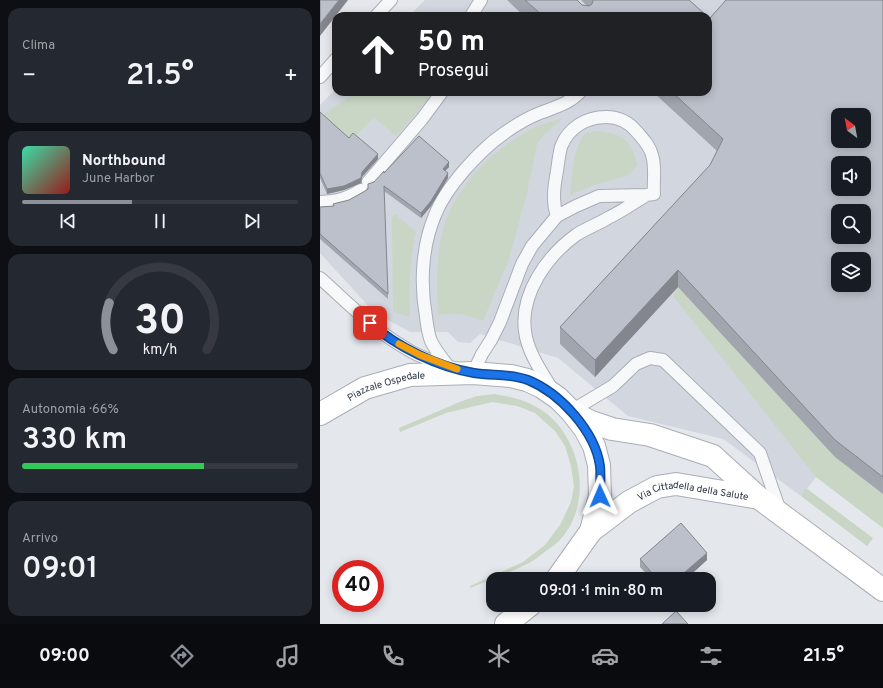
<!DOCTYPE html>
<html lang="it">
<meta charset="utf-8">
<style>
body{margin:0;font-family:Overpass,sans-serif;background:#242831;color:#f1f3f6;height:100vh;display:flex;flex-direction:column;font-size:15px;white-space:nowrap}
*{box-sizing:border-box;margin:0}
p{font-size:13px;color:#9ea1a6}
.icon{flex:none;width:22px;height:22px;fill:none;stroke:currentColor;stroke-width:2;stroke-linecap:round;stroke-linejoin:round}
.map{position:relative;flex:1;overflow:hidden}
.side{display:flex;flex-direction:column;gap:8px;padding:8px;background:#0d0f14;width:320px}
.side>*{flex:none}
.hud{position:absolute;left:12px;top:12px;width:380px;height:84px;border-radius:12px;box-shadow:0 2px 10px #0003;background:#202124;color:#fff;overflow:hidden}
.needle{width:26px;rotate:328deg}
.buttons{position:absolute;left:511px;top:108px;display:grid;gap:8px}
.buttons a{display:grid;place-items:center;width:40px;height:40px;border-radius:8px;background:#171b24;box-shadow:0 2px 10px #0003;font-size:20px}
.speed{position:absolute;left:12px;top:560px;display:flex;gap:8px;font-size:20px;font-weight:700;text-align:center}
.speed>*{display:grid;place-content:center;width:52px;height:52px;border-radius:50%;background:#171b24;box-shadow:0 2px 10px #0003;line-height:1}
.speed .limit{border:6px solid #d22;background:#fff;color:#111}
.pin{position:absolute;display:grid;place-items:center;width:34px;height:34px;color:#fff;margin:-17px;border-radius:8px;box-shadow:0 2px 6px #0006}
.me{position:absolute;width:44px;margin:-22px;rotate:359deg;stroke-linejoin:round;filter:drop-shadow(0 0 3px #0008)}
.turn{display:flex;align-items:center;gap:14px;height:84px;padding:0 20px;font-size:18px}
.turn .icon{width:52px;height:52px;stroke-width:2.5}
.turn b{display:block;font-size:28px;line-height:34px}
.big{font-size:30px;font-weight:600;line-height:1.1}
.side .card{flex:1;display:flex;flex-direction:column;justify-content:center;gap:6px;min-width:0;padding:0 14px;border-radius:12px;background:#242831}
.side .dial{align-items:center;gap:0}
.dial svg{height:104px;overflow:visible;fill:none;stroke:#363941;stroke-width:7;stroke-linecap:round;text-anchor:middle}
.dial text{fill:#f1f3f6;stroke:none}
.song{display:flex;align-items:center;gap:12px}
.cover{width:48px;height:48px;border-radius:6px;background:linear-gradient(135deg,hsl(160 70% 55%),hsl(0 70% 35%))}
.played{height:4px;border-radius:2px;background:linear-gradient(90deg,#8c9099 40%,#363941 40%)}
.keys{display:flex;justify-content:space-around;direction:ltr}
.heat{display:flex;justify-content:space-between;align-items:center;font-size:22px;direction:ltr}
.charge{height:6px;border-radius:3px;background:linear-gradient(90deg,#34c759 66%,#363941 0)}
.trip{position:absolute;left:166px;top:572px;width:230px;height:40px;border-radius:12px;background:#171b24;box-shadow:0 2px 10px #0003;font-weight:600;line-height:40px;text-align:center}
.dock{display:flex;height:64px;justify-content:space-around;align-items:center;background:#090b0e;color:#9ea1a6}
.dock .icon{width:28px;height:28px}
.dock .current{color:#8c9099}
.dock b{font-size:18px;color:#f1f3f6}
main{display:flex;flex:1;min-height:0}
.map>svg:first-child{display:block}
.built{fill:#d2d6de;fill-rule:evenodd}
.green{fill:#c9d6c5}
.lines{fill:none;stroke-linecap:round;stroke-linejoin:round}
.lane-casing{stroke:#a9aeb7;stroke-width:14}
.secondary-casing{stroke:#a9aeb7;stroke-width:24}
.lane{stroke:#f7f8fa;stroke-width:12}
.secondary{stroke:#fff;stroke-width:22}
.wall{fill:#a1a5ae}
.shaded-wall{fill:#83868d}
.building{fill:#bbc0ca;stroke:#83868d;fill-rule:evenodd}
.route-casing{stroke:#114b97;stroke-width:10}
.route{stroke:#1a73e8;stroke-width:7}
.slow{stroke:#f59e0b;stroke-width:7}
.labels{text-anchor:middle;stroke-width:3;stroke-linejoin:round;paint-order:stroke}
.street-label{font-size:10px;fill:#2b3445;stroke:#f4f6f9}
</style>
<main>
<section class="side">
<div class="card"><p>Clima</p>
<div class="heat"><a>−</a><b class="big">21.5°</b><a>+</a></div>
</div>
<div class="card">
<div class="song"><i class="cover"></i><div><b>Northbound</b><p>June Harbor</p></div></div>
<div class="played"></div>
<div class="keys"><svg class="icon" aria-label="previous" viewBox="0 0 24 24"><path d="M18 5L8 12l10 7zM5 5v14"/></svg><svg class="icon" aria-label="pause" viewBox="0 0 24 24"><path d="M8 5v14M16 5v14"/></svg><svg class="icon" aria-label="next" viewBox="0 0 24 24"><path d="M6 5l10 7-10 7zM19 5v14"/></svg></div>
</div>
<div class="card dial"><svg viewBox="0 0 100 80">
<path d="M14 69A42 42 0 1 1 86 69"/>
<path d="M14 69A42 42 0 0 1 11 33" stroke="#8c9099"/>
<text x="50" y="56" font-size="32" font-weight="700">30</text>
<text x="50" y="72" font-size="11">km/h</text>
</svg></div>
<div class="card"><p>Autonomia · 66%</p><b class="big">330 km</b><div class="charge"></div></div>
<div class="card"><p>Arrivo</p><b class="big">09:01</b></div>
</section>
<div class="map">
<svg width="563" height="624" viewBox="0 0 563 624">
<rect width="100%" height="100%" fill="#e4e7ec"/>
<path class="built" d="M105,0H563V528L496,477L481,496L403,439L308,416L238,358L160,334L150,343L138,342L128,332H90L54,312L0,253V105L16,89V92H388V16H89ZM518,115H544V141H518ZM518,163H544V189H518ZM518,211H544V237H518ZM518,259H544V285H518Z"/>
<path class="green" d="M36,92H112L96,114L76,136L54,117L29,143L0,117Z
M243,118L224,135L217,144L207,193L189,259L163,321C146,314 137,312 118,315C117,286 115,255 124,227C135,187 171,152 206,132C218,125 230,122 243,118Z
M276,131C300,133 313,139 317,165L311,173L306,176L274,185L250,195C252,180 253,141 267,133C270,132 273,132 276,131Z
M75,214L96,232C89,263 89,286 90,317L73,312L72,217Z
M358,287L563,494V528L495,476L353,296Z
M175,394C192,397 208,401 223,411C263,439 274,506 238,542C235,545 230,548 226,551C220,555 215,560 209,563C190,573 169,580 150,588V586L203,562L225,545L240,525L251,502L254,486L251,466L245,446L235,431L215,413L197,406L172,402L126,413L80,432L79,428L142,401L157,396Z
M486,488L553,538L547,546L481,496Z"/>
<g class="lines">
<g class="lane-casing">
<path id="lane" d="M56,16L71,0
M151,16L161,0
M0,77L16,59
M48,182L102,119L122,92
M0,202C18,201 26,199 41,190
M0,278C26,301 52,328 82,346C103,360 129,367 153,373L162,354L171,340L180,322L202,264L212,246L237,216L256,206L279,196L326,195L334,194C333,182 336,167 332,155C330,146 323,139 317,132C309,122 299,117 286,117C266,117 248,128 241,147C239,155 238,164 237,171C234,187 232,201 237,216
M128,366C122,358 115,350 111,341C108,334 107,324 106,317C100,283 102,246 115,215C126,187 159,151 183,134C194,126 207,118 220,113C235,107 249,104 260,92
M232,389C222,373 207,351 205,331C200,294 227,256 256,235C265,229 278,224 288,218C301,212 313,203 325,196
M251,411L293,386L316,364L330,358L343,360L440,453L460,511"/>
</g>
<g class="secondary-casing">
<g id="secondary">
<path d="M254,413L271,422L292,429L330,435L393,456L439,498L563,590"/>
<path id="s1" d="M0,414L45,388L90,375L153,373L191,376L207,380L222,387L238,398L251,411L265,429L274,446L279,465L280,496L271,531L237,579"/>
<path id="s2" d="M271,531L309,502L337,487L356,484L439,498"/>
<path d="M186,624L210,605"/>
</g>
</g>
<use href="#lane" class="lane"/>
<use href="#secondary" class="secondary"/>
</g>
<path class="wall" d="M187,0H257L262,5L267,6L261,0H369L387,16H204Z
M563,0V494L515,457L358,287L275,377L240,344V327L390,165L397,151L333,92H388L390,18Z
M0,113L29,138L58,159L42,177L41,183L24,190L7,194L0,178Z
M129,167L125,171L128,178L111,206L101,218L64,191L68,299L0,239V207L13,206V204L29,200L45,191L54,182L64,173Z
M320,559L387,560L366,579H331L320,567Z"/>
<path class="shaded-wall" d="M19,0H28L0,36V24Z
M58,154V159L42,177L41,183L24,190L7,194V189Z
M129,162V167L123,173V169Z
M128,173V178L111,206L101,218V213Z
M358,270V287L275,377V360Z
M387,553V560L366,579H357Z"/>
<path class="building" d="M0,0H19L0,24Z
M205,0H257L262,5L269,6L272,4L273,0H369L387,16H223Z
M406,0H563V477L515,440L358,270L275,360L240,327L390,165L403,139L352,92H388V17L390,18ZM518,115H544V141H518ZM518,163H544V189H518ZM518,211H544V237H518ZM518,259H544V285H518Z
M0,112L29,138L33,133L58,154L42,172L41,178L24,186L7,189L0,173Z
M99,136L129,162L123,169L128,173L111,201L101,213L64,186L68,294L0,234V207L14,206L13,204L29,200L45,191L48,189V184L54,182L64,171V173Z
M361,523L387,553L357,579H337L320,559Z
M356,611L368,624H342Z"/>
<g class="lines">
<g class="route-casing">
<path id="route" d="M50,323C77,347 118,367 154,373C172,376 190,373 208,380C240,393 275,431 280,466C281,475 280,486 280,496"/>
</g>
<use href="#route" class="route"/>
<path class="slow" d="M79,344L100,355L137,369"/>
</g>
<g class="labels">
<g class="street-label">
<text dy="4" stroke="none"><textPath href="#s1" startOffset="73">Piazzale Ospedale</textPath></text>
<text dy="4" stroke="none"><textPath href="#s2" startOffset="115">Via Cittadella della Salute</textPath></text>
</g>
</g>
</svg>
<div class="buttons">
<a><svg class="needle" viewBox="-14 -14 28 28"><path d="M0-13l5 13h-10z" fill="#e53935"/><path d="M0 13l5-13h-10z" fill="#9ea1a6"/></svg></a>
<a><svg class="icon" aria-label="sound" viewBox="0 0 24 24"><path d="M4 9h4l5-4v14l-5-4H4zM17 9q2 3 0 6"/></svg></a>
<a><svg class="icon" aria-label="search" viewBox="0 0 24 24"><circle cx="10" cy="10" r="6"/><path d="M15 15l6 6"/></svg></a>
<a><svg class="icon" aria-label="layers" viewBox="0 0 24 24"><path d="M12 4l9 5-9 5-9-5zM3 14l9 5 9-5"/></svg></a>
</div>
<div class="speed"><div class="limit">40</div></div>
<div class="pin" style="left:50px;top:323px;background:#d93025"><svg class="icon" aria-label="arrive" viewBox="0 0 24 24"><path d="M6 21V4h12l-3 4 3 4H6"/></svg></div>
<svg class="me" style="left:280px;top:496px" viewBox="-20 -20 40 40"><path d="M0-17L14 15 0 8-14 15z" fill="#1a73e8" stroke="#fff" stroke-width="4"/></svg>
<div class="trip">09:01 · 1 min · 80 m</div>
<div class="hud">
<div class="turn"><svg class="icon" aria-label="ahead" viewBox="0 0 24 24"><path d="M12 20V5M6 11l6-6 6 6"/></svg><div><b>50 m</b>Prosegui</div></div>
</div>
</div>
</main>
<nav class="dock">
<b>09:00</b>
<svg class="icon current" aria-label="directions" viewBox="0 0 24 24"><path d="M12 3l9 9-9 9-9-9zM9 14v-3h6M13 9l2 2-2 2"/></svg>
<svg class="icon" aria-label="music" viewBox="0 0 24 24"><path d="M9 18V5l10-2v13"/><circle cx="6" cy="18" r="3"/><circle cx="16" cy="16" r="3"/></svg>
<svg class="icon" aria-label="phone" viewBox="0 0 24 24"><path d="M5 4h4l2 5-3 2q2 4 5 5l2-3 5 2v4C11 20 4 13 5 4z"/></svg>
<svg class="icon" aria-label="climate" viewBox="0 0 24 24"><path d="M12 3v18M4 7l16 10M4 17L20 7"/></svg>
<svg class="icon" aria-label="car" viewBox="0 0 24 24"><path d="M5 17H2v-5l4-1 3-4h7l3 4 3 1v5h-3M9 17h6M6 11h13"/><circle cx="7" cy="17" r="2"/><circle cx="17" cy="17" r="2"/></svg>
<svg class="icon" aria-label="filters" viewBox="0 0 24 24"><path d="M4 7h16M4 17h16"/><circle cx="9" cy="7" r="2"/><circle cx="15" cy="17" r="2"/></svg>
<b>21.5°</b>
</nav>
